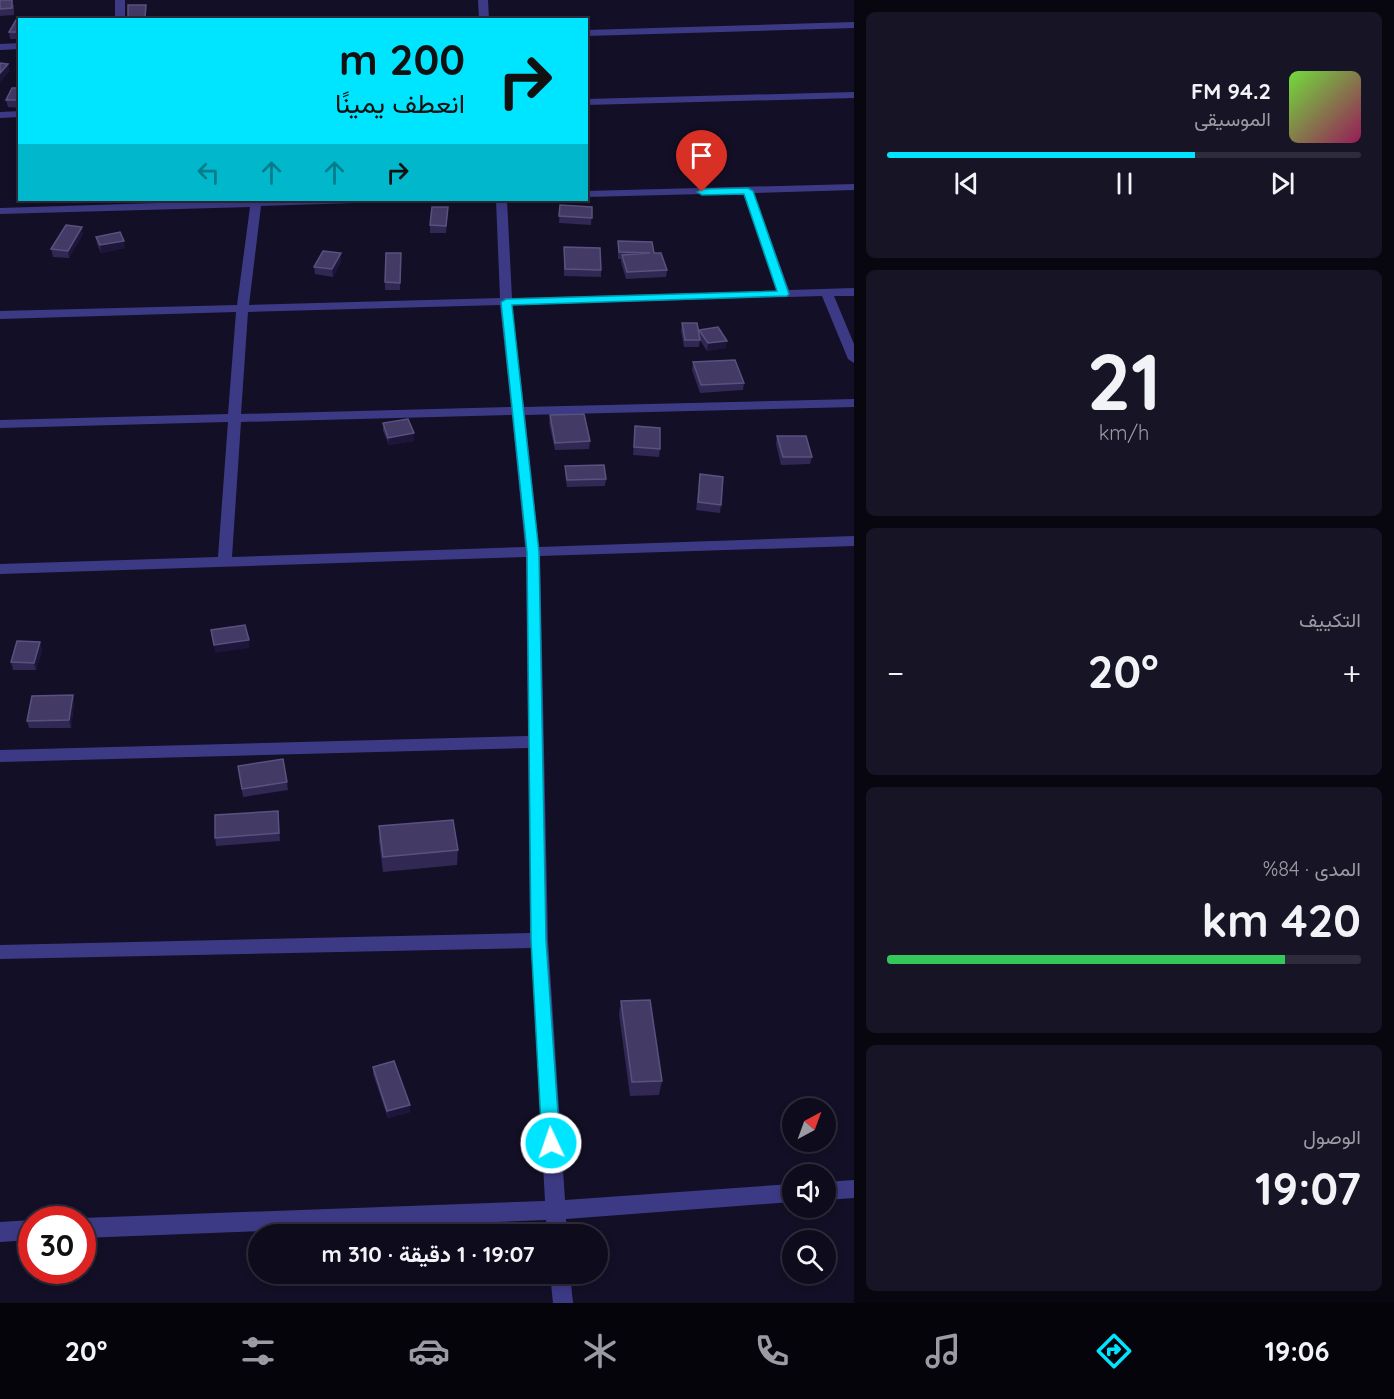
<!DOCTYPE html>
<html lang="ar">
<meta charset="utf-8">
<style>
body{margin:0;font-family:Quicksand,Vazirmatn,sans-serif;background:#171425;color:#f1f3f6;direction:rtl;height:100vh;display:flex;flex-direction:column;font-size:22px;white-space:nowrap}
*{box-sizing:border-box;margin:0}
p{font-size:20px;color:#9b9ba3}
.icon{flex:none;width:33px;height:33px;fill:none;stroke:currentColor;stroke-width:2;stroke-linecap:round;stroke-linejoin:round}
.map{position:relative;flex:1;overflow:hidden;direction:ltr}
.details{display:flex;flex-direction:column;gap:12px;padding:12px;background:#08060f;width:540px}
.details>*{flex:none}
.banner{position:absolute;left:18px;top:18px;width:570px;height:183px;border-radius:0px;box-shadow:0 3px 9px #0003,0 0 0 2px #2e2b3b;direction:rtl;background:#00e5ff;color:#111;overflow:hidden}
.needle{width:39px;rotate:41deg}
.buttons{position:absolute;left:782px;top:1098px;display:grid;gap:12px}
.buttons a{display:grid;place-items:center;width:54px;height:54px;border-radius:50%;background:#0e0b1c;box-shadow:0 3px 9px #0003,0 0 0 2px #2e2b3b;font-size:30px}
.speed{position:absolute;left:18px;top:1206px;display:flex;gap:12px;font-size:30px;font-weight:700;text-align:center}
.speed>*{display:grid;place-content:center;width:78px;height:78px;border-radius:50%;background:#0e0b1c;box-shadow:0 3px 9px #0003,0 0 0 2px #2e2b3b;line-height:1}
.speed .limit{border:9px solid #d22;background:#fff;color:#111}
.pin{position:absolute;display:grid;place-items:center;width:51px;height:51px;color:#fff;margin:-62px -26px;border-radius:50% 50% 50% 0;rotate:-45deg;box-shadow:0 0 6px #0007}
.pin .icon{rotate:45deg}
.me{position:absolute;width:66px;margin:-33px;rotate:357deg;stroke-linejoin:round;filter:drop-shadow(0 0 4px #0008)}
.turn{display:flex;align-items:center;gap:21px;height:126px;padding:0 24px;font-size:27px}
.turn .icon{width:78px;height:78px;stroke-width:2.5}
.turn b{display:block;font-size:42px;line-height:51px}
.lanes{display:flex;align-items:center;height:57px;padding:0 24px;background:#0003;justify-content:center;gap:30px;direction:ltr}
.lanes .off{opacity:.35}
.big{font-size:45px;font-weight:700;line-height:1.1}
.details .widget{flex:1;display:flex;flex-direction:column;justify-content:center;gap:9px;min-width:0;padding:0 21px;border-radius:9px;background:#171425}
.details .dial{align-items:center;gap:0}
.dial b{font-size:78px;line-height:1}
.song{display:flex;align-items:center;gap:18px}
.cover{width:72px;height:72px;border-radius:9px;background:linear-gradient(135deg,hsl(100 70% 55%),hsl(330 70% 35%))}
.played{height:6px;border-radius:3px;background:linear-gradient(90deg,#00e5ff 65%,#2e2b3b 65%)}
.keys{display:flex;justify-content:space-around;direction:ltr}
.heat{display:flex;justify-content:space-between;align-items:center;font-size:33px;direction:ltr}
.charge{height:9px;border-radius:4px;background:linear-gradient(90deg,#34c759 84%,#2e2b3b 0)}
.trip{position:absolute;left:248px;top:1224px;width:360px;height:60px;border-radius:30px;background:#0e0b1c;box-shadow:0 3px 9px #0003,0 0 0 2px #2e2b3b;font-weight:700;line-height:60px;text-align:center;direction:rtl}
.tab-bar{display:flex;height:96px;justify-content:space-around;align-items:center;background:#06040b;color:#9b9ba3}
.tab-bar .icon{width:42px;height:42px}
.tab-bar .selected{color:#00e5ff}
.tab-bar b{font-size:27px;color:#f1f3f6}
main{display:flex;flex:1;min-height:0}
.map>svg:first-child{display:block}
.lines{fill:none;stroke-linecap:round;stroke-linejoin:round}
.minor{fill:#3d3a85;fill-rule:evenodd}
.wall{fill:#312854}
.shaded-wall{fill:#1d163a}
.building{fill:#433a66;stroke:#5a527e;stroke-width:1.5}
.route{fill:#00e5ff;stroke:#0095a6;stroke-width:1.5}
</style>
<main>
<section class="details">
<div class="widget">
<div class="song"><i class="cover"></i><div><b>94.2 FM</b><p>الموسيقى</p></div></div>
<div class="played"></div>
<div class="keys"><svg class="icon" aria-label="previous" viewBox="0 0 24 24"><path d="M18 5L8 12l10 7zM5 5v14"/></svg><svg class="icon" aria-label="pause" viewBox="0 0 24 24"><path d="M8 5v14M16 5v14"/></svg><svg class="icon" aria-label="next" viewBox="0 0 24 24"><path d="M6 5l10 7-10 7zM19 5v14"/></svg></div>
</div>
<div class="widget dial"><b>21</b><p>km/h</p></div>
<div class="widget"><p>التكييف</p>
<div class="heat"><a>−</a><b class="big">20°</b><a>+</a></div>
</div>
<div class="widget"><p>المدى · 84%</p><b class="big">420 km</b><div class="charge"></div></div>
<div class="widget"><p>الوصول</p><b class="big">19:07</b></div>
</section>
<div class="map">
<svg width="854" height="1303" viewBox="0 0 854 1303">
<rect width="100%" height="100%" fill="#130f26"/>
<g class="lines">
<path class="minor" d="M115,0H125V20H115Z
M478,0H488L489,20H479Z
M854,22V28L586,36V30Z
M20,43V49L0,50V44Z
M854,92V98L586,105V99Z
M20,111V117L0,118V112Z
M854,184V190L754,193L789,290L854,288V296H834L854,344V363L848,359L822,296L512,305L524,407L854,399V407L525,415L539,547L854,536V546L540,556L548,940L565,1200L792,1184V1202L566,1219L567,1234H547L546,1220L82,1238V1220H79L82,1218L545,1201L531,948L0,959V945L530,933L528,748L0,762V750L528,736L526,557L0,574V564L218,557L228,422L0,428V420L228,414L236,312L0,319V311L237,305L250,207L0,214V208L251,200H359L354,203L261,206L249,305L500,298L496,200H507L512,298L777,291L743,193L586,197V191ZM500,305L511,407L241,414L248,312ZM512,415L525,547L232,557L241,422Z
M854,1180V1198L825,1200V1182Z
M32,1220V1240L0,1242V1222Z
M550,1274H570L573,1303H553Z"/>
</g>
<path class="wall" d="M0,0L14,5V15L0,16Z
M128,5L146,11V20H128Z
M20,20V39H10L9,32Z
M20,88V108L8,107L6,100Z
M560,205L592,207L591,225L559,223Z
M448,207L446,233H430V225Z
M83,234L69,258L53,257L51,249Z
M96,237L125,248L101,253L97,244Z
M618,241L654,253L667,270L666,277L626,279L621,262V259H618Z
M564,247L601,270V277L564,276Z
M401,253L400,290H385V282Z
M341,261L333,277L315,274L314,267Z
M682,323L699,333V330L726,348L707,351L700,340L699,347H684L681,331Z
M693,362L744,383L743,390L700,393L692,370Z
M550,415L590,441L589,449L555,450L549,423Z
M383,423L414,441L389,445L383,431Z
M635,426L660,449L659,457L633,455Z
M777,436L812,457L810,464L781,465L776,444Z
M565,466L606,479L605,486L567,487L565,474Z
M700,474L721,505L720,513L696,510Z
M40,642L42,650L36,670H13L11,662Z
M73,695L74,703L71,728H29L27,721Z
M238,766L287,782L288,790L243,797Z
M278,811L280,841L216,846L215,838Z
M379,826L458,850L457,865L383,872L379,841Z
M621,1001L662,1081L659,1095L630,1096L619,1014Z
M373,1067L410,1105V1112L388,1118L373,1074Z"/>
<path class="shaded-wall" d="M8,64L10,71L0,82V73Z
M82,227L83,234L69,258L68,251Z
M124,241L125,248L101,253L100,245Z
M341,253V261L333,277L332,269Z
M727,341L726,348L707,351L708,343Z
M414,433V441L389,445L388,438Z
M249,640V648L215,653L214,645Z
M40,642L42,650L36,670L34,663Z
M73,695L74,703L71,728L69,720Z
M410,1105V1112L388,1118L387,1111Z"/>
<path class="building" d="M0,0H12V8L0,9Z
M128,5H146L145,18H128Z
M16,20H20V32H9Z
M0,63L8,64L0,73Z
M12,88H20L19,100H6Z
M560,205L592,207V218L559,216Z
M432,207H448L446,226L430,225Z
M66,225L82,227L68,251L51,249Z
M120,232L124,241L100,245L96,237Z
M618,241L652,242L654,253H661L667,270L627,272L622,255L650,253L619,252Z
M564,247L600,248L601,270L565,269Z
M323,251L341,253L332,269L314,267Z
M386,253H401L400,283L385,282Z
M682,323H697L700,340H685Z
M718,327L727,341L708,343L699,330Z
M735,360L744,383L701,385L693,362Z
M584,414L590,441L555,443L550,415Z
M408,419L414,433L388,438L383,423Z
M635,426L660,428V449L634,447Z
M777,436H806L812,457H783Z
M604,465L606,479L567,480L565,466Z
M700,474L723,477L721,505L698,502Z
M245,625L249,640L214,645L211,630Z
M17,641L40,642L34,663L11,662Z
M73,695L69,720L27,721L32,696Z
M283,759L287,782L242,789L238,766Z
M278,811L279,833L215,838V815Z
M453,820L458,850L383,857L379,826Z
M650,1000L662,1081L632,1082L621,1001Z
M394,1061L410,1105L387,1111L373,1067Z"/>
<path class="route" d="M748,188L753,191L789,294L787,296L512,305L539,552L546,940L560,1143L557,1148L551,1151L545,1148L542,1143L531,940L527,552L501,302L506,299L777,291L744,194L702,195L697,192L702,189Z"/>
</svg>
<div class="buttons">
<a><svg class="needle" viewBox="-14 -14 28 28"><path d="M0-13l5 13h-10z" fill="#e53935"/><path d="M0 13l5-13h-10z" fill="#9b9ba3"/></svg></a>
<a><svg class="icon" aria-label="sound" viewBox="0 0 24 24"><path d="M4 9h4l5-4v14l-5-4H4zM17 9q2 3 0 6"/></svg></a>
<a><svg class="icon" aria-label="search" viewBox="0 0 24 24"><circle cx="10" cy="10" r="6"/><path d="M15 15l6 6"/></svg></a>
</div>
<div class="speed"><div class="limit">30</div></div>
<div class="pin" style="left:702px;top:192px;background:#d93025"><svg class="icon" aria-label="arrive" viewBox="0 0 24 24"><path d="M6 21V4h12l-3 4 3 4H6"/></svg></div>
<svg class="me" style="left:551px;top:1143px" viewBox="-20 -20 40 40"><circle r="17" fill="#00e5ff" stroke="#fff" stroke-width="3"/><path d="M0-11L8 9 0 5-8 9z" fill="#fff"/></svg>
<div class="trip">19:07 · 1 دقيقة · 310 m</div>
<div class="banner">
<div class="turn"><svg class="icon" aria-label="right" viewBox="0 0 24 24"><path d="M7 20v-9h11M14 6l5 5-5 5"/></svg><div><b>200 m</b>انعطف يمينًا</div></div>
<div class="lanes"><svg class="icon off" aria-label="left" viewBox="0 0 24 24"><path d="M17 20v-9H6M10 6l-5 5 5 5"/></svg><svg class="icon off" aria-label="ahead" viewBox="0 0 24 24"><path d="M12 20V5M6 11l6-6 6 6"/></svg><svg class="icon off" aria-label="ahead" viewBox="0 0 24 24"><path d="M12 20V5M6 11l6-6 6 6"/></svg><svg class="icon" aria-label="right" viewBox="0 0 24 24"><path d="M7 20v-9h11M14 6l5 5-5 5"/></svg></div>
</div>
</div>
</main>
<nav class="tab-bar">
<b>19:06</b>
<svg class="icon selected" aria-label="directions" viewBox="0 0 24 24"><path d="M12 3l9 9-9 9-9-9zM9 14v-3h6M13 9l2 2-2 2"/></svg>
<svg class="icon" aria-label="music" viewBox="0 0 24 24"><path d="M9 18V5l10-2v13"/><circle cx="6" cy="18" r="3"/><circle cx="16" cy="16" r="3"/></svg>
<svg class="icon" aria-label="phone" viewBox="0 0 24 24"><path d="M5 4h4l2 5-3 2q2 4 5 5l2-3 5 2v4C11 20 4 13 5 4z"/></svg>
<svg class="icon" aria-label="climate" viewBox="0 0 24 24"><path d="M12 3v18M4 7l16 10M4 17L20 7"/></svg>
<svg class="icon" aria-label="car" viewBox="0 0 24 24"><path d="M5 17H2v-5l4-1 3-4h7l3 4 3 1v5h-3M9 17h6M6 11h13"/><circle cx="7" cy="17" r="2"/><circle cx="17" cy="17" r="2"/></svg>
<svg class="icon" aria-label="filters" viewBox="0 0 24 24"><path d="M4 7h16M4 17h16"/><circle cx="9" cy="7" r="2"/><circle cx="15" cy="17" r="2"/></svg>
<b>20°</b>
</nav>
